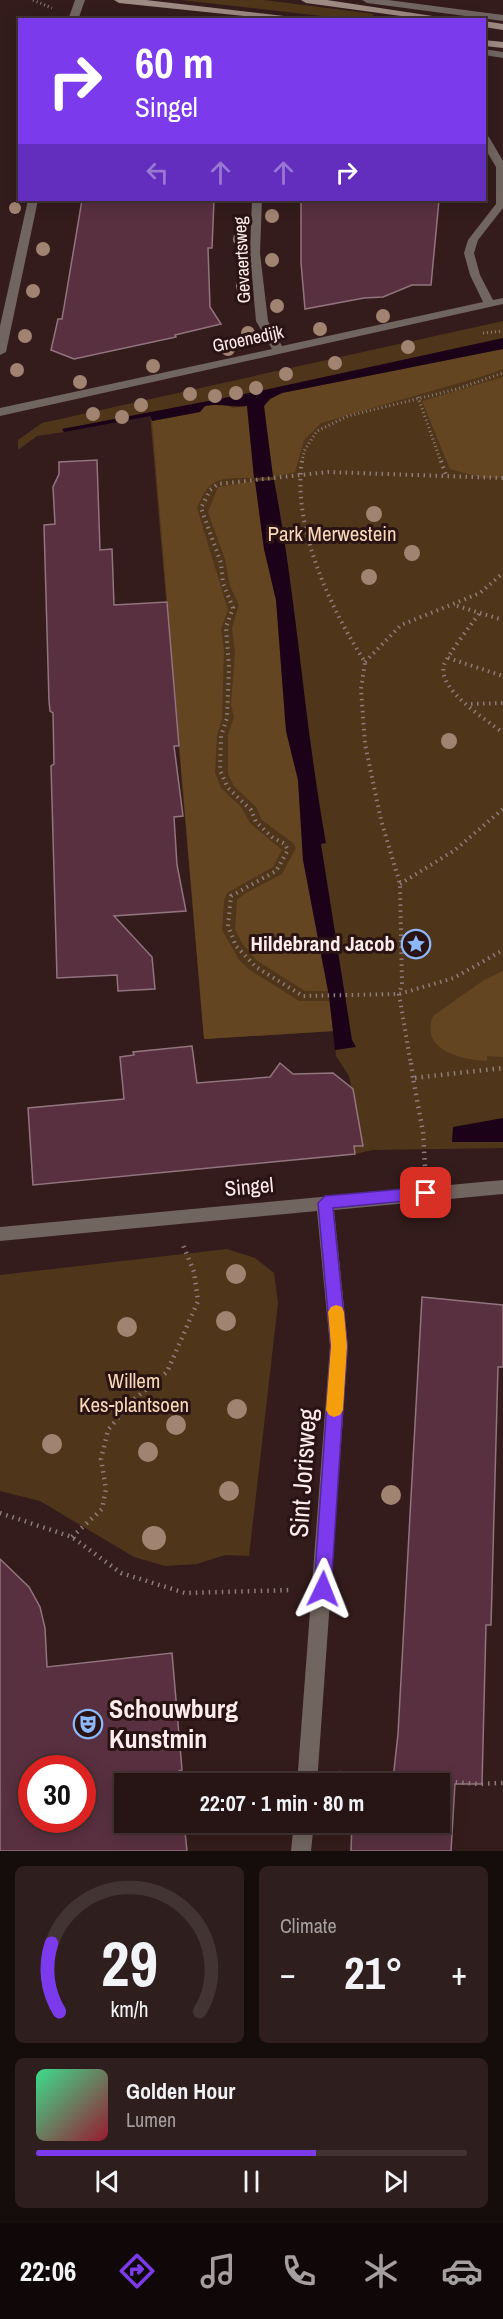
<!DOCTYPE html>
<meta charset="utf-8">
<style>
body{margin:0;font-family:"Archivo Narrow",sans-serif;background:#2f1e1e;color:#f1f3f6;height:100vh;display:flex;flex-direction:column;font-size:22px;white-space:nowrap}
*{box-sizing:border-box;margin:0}
p{font-size:20px;color:#a49fa0}
.icon{flex:none;width:33px;height:33px;fill:none;stroke:currentColor;stroke-width:2;stroke-linecap:round;stroke-linejoin:round}
.map{position:relative;height:1851px;overflow:hidden}
.side{display:flex;flex-direction:column;gap:15px;padding:15px;background:#150c0c;flex:1}
.side>*{flex:none}
.banner{position:absolute;left:18px;top:18px;width:468px;height:183px;border-radius:0px;box-shadow:0 3px 15px #0003,0 0 0 2px #433434;background:#7c3aed;color:#fff;overflow:hidden}
.speed{position:absolute;left:18px;top:1755px;display:flex;gap:12px;font-size:30px;font-weight:700;text-align:center}
.speed>*{display:grid;place-content:center;width:78px;height:78px;border-radius:50%;background:#271515;box-shadow:0 3px 15px #0003,0 0 0 2px #433434;line-height:1}
.speed .limit{border:9px solid #d22;background:#fff;color:#111}
.pin{position:absolute;display:grid;place-items:center;width:51px;height:51px;color:#fff;margin:-26px;border-radius:12px;box-shadow:0 3px 9px #0006}
.me{position:absolute;width:66px;margin:-33px;rotate:2deg;stroke-linejoin:round;filter:drop-shadow(0 0 4px #0008)}
.turn{display:flex;align-items:center;gap:21px;height:126px;padding:0 18px;font-size:27px}
.turn .icon{width:78px;height:78px;stroke-width:2.5}
.turn b{display:block;font-size:42px;line-height:51px}
.lanes{display:flex;align-items:center;height:57px;padding:0 18px;background:#0003;justify-content:center;gap:30px;direction:ltr}
.lanes .off{opacity:.35}
.big{font-size:45px;font-weight:700;line-height:1.1}
.side .widget{flex:1;display:flex;flex-direction:column;justify-content:center;gap:9px;min-width:0;padding:0 21px;border-radius:9px;background:#2f1e1e}
.side .dial{align-items:center;gap:0}
.dial svg{height:156px;overflow:visible;fill:none;stroke:#433434;stroke-width:7;stroke-linecap:round;text-anchor:middle}
.dial text{fill:#f1f3f6;stroke:none}
.song{display:flex;align-items:center;gap:18px}
.cover{width:72px;height:72px;border-radius:9px;background:linear-gradient(135deg,hsl(150 70% 55%),hsl(350 70% 35%))}
.played{height:6px;border-radius:3px;background:linear-gradient(90deg,#7c3aed 65%,#433434 65%)}
.keys{display:flex;justify-content:space-around;direction:ltr}
.heat{display:flex;justify-content:space-between;align-items:center;font-size:33px;direction:ltr}
.side .tiles{flex:1;display:grid;gap:15px;grid-template-columns:1fr 1fr}
.widget:last-child{grid-column:span 2}
.trip{position:absolute;left:114px;top:1773px;width:336px;height:60px;border-radius:0px;background:#271515;box-shadow:0 3px 15px #0003,0 0 0 2px #433434;font-weight:700;line-height:60px;text-align:center}
.tabs{display:flex;height:96px;justify-content:space-around;align-items:center;background:#100808;color:#a49fa0}
.tabs .icon{width:42px;height:42px}
.tabs .selected{color:#7c3aed}
.tabs b{font-size:27px;color:#f1f3f6}
.map>svg:first-child{display:block}
.green{fill:#4f361a}
.forest{fill:#634522}
.water{fill:#1b0219}
.building{fill:#593040;stroke:#91747e;stroke-width:1.5;fill-rule:evenodd}
.lines{fill:none;stroke-linecap:round;stroke-linejoin:round}
.path-far2{stroke:#8f7b7a;stroke-width:3;stroke-dasharray:1 3;stroke-linecap:butt}
.path-far1{stroke:#8f7b7a;stroke-width:4;stroke-dasharray:1.5 4.5;stroke-linecap:butt}
.path{stroke:#8f7b7a;stroke-width:4.5;stroke-dasharray:1.5 5;stroke-linecap:butt}
.minor{fill:#716560;fill-rule:evenodd}
.secondary{fill:#9d8a82;fill-rule:evenodd}
.tree{fill:#a08371}
.route{fill:#7c3aed;stroke:#51269a;stroke-width:1.5}
.slow{fill:#f59e0b}
.labels{text-anchor:middle;stroke-width:6;stroke-linejoin:round;paint-order:stroke}
.far-street-label{font-size:18px;fill:#feedec;stroke:#2a1313}
.park-label{font-size:21px;fill:#f8d8b7;stroke:#2a1313}
.poi-label{font-size:21px;font-weight:bold;fill:#feedec;stroke:#2a1313;text-anchor:end}
.street-label{font-size:21px;fill:#feedec;stroke:#2a1313}
.near-street-label{font-size:26px;fill:#feedec;stroke:#2a1313}
.near-poi-label{font-size:26px;font-weight:bold;fill:#feedec;stroke:#2a1313;text-anchor:start}
</style>
<div class="map">
<svg width="503" height="1851" viewBox="0 0 503 1851">
<rect width="100%" height="100%" fill="#341c1c"/>
<path class="green" d="M181,0H264L374,14L370,19H348Z
M503,321V1148L373,1150L355,1154L354,1146L363,1145L349,1076L336,1056L334,1031L204,1039L150,414L63,429L64,432L37,436L18,450V440L42,423Z
M227,1249L255,1258L274,1273L278,1303L249,1556L225,1555L197,1564L165,1566L134,1557L40,1501L0,1491V1275Z"/>
<path class="forest" d="M503,349V369L490,374L321,423L304,440L295,472L273,477L264,406L270,399L282,393Z
M503,377V478H483L450,469L422,401Z
M223,403L232,408L247,406L254,478C222,478 210,475 197,508L228,610L221,629L224,650L222,718L217,736L215,773L221,788L241,807L250,823L282,850L273,867L227,893L224,901L222,930L239,960L250,970L299,1001H329L334,1031L204,1039L152,421L200,412L205,406Z
M255,481L264,549L276,600L286,731L298,780L303,860L328,991H305L256,960L242,943L235,929L237,900L244,894L282,874L296,848L293,843L262,820L256,807L234,786L228,774V735L234,717L231,705L235,653L232,628L239,605L230,586L225,559L208,512L218,487Z
M503,971V1057L487,1056V1061C461,1059 420,1051 433,1016L484,980Z"/>
<path class="water" d="M503,338V349L282,393L270,399L264,406L273,477L254,478L247,406C232,408 222,403 205,406L200,412L152,421L150,416L64,432L62,429L250,393Z
M274,480C297,600 304,722 326,843L321,844L352,1040L356,1047L335,1050L329,996L303,860L298,780L286,731L276,600L264,549L255,481Z
M503,1118V1142H452L453,1127Z"/>
<path class="building" d="M82,200H214L212,248H208L210,307L221,324L175,335L176,337L74,359L51,350L58,319H62Z
M301,200H439L431,285H412L383,297L364,298L305,309L301,263Z
M97,460L100,550L112,549L114,605L167,602L179,746H174L183,816L174,817L177,865L186,911L114,916L152,957L155,989L118,991L117,975L57,978L51,766L54,764L53,713L50,711L49,701L44,525L55,524L53,487L59,474V462Z
M192,1046L197,1083L270,1077L280,1063L293,1074L333,1073L353,1089L363,1146H354L355,1154L33,1185L28,1108L124,1099L120,1057L134,1055L133,1052Z
M422,1297L503,1305V1367H498L491,1625H486L482,1784H455L451,1851H351L352,1822H440V1784H354V1777L393,1779L398,1734Z
M0,1559L29,1587L40,1607L45,1628L47,1667L172,1653L182,1770L179,1771L180,1784H124V1822H184L187,1851H0ZM32,1768H82V1820H32Z"/>
<g class="lines">
<path class="path-far2" d="M33,0L52,8
M483,333L503,331
M418,397L441,462
M302,462L304,451L317,431L348,416L457,389L503,373"/>
<path class="path-far1" d="M302,461C292,526 330,608 365,662L361,689L365,744L381,820L400,884L402,984L399,994L411,1065
M441,461L447,478
M503,478L328,472L218,484L210,490L201,508L221,563L223,583L233,608L226,627L229,667L227,718L221,736L220,770L228,788L251,810L256,822L272,837L285,844L288,850L276,871L231,896L228,926L236,946L256,967L303,996L399,994L454,978L503,950
M457,606L503,620
M479,614C471,625 448,654 444,665C437,690 486,719 503,733
M448,658L503,676
M365,662L401,625L480,593L503,573
M471,704L503,703
M400,884L455,850L503,809"/>
<path class="path" d="M411,1063L413,1078
M425,1166L423,1132L413,1078L503,1068
M0,1513L72,1537L121,1573L185,1593L292,1590
M72,1537L102,1509L106,1489L101,1459L108,1430L132,1401L167,1372L198,1301L194,1272L183,1245
M339,1773L479,1784L503,1783"/>
<path class="minor" d="M75,0H85L78,20H68Z
M362,0H388L503,15V21L367,3Z
M484,49L503,52V58L484,55Z
M484,134L489,137L503,161V208L478,240L474,253L480,275L493,300L503,298V304L0,416V408L272,349L256,321L250,253L252,200H262L260,253L268,321L282,346L483,302L470,275L464,253L468,240L496,204V167L484,147Z
M28,200H38L6,352L0,355V326Z
M503,1180V1194L334,1210L348,1346L317,1784H297L330,1346L317,1211L0,1241V1227Z
M294,1822H314L311,1851H291Z"/>
<path class="secondary" d="M114,0H146L318,20H282L119,3Z
M301,0H327L459,20H430L306,3Z
M484,21L503,24V30L484,27Z
M484,40L503,42V48L484,46Z"/>
</g>
<g class="tree">
<circle cx="15" cy="208" r="6"/>
<circle cx="272" cy="216" r="7"/>
<circle cx="240" cy="239" r="7"/>
<circle cx="43" cy="249" r="7"/>
<circle cx="272" cy="260" r="7"/>
<circle cx="243" cy="286" r="7"/>
<circle cx="33" cy="291" r="7"/>
<circle cx="277" cy="306" r="7"/>
<circle cx="383" cy="316" r="7"/>
<circle cx="320" cy="329" r="7"/>
<circle cx="248" cy="333" r="7"/>
<circle cx="25" cy="336" r="7"/>
<circle cx="408" cy="347" r="7"/>
<circle cx="228" cy="349" r="7"/>
<circle cx="335" cy="363" r="7"/>
<circle cx="153" cy="366" r="7"/>
<circle cx="17" cy="370" r="7"/>
<circle cx="286" cy="374" r="7"/>
<circle cx="80" cy="382" r="7"/>
<circle cx="256" cy="388" r="7"/>
<circle cx="236" cy="393" r="7"/>
<circle cx="190" cy="394" r="7"/>
<circle cx="215" cy="396" r="7"/>
<circle cx="141" cy="405" r="7"/>
<circle cx="93" cy="414" r="7"/>
<circle cx="122" cy="417" r="7"/>
<circle cx="374" cy="514" r="8"/>
<circle cx="412" cy="553" r="8"/>
<circle cx="369" cy="577" r="8"/>
<circle cx="449" cy="741" r="8"/>
<circle cx="236" cy="1274" r="10"/>
<circle cx="226" cy="1321" r="10"/>
<circle cx="127" cy="1327" r="10"/>
<circle cx="237" cy="1409" r="10"/>
<circle cx="176" cy="1425" r="10"/>
<circle cx="52" cy="1444" r="10"/>
<circle cx="148" cy="1452" r="10"/>
<circle cx="229" cy="1491" r="10"/>
<circle cx="391" cy="1495" r="10"/>
<circle cx="154" cy="1538" r="12"/>
</g>
<path class="route" d="M426,1187L434,1193L426,1199L333,1208L347,1346L331,1589L329,1595L323,1597L317,1595L314,1589L331,1346L318,1203L325,1196Z"/>
<path class="slow" d="M336,1305L342,1307L344,1312L347,1346L343,1410L340,1415L334,1417L329,1415L326,1410L331,1346L328,1312L331,1307Z"/>
<defs>
<g id="sight-ring" transform="scale(1.5)"><circle r="9.5" fill="#2a1313" stroke="#8cb9fc" stroke-width="1.5"/><path d="M0-6L1.8-2.2L6-1.7L2.9 1.2L3.7 5.4L0 3.3L-3.7 5.4L-2.9 1.2L-6-1.7L-1.8-2.2Z" fill="#8cb9fc"/></g>
<g id="theatre-ring" transform="scale(1.5)"><circle r="9.5" fill="#2a1313" stroke="#8cb9fc" stroke-width="1.5"/><path d="M-5-5.5Q0-4 5-5.5V0Q5 5 0 6Q-5 5-5 0ZM-3.3-2.5H-1v1.5H-3.3ZM1-2.5H3.3v1.5H1ZM-2.8 1Q0 5.5 2.8 1Z" fill="#8cb9fc"/></g>
</defs>
<g fill-rule="evenodd">
<use href="#sight-ring" x="416" y="944"/>
<use href="#theatre-ring" x="88" y="1724"/>
</g>
<g class="labels">
<g class="far-street-label">
<text transform="translate(242 260) rotate(-93)" y="6">Gevaertsweg</text>
<text transform="translate(248 339) rotate(-12)" y="6">Groenedijk</text>
</g>
<g class="park-label">
<text x="332" y="541">Park Merwestein</text>
<text x="134" y="1388">Willem<tspan x="134" dy="24">Kes-plantsoen</tspan></text>
</g>
<g class="poi-label">
<text x="395" y="951">Hildebrand Jacob</text>
</g>
<g class="street-label">
<text transform="translate(249 1187) rotate(-5)" y="7">Singel</text>
</g>
<g class="near-street-label">
<text transform="translate(303 1473) rotate(-86)" y="9">Sint Jorisweg</text>
</g>
<g class="near-poi-label">
<text x="109" y="1718">Schouwburg<tspan x="109" dy="30">Kunstmin</tspan></text>
</g>
</g>
</svg>
<div class="speed"><div class="limit">30</div></div>
<div class="pin" style="left:426px;top:1193px;background:#d93025"><svg class="icon" aria-label="arrive" viewBox="0 0 24 24"><path d="M6 21V4h12l-3 4 3 4H6"/></svg></div>
<svg class="me" style="left:323px;top:1589px" viewBox="-20 -20 40 40"><path d="M0-17L14 15 0 8-14 15z" fill="#7c3aed" stroke="#fff" stroke-width="4"/></svg>
<div class="trip">22:07 · 1 min · 80 m</div>
<div class="banner">
<div class="turn"><svg class="icon" aria-label="right" viewBox="0 0 24 24"><path d="M7 20v-9h11M14 6l5 5-5 5"/></svg><div><b>60 m</b>Singel</div></div>
<div class="lanes"><svg class="icon off" aria-label="left" viewBox="0 0 24 24"><path d="M17 20v-9H6M10 6l-5 5 5 5"/></svg><svg class="icon off" aria-label="ahead" viewBox="0 0 24 24"><path d="M12 20V5M6 11l6-6 6 6"/></svg><svg class="icon off" aria-label="ahead" viewBox="0 0 24 24"><path d="M12 20V5M6 11l6-6 6 6"/></svg><svg class="icon" aria-label="right" viewBox="0 0 24 24"><path d="M7 20v-9h11M14 6l5 5-5 5"/></svg></div>
</div>
</div>
<section class="side">
<div class="tiles">
<div class="widget dial"><svg viewBox="0 0 100 80">
<path d="M14 69A42 42 0 1 1 86 69"/>
<path d="M14 69A42 42 0 0 1 10 34" stroke="#7c3aed"/>
<text x="50" y="56" font-size="32" font-weight="700">29</text>
<text x="50" y="72" font-size="11">km/h</text>
</svg></div>
<div class="widget"><p>Climate</p>
<div class="heat"><a>−</a><b class="big">21°</b><a>+</a></div>
</div>
<div class="widget">
<div class="song"><i class="cover"></i><div><b>Golden Hour</b><p>Lumen</p></div></div>
<div class="played"></div>
<div class="keys"><svg class="icon" aria-label="previous" viewBox="0 0 24 24"><path d="M18 5L8 12l10 7zM5 5v14"/></svg><svg class="icon" aria-label="pause" viewBox="0 0 24 24"><path d="M8 5v14M16 5v14"/></svg><svg class="icon" aria-label="next" viewBox="0 0 24 24"><path d="M6 5l10 7-10 7zM19 5v14"/></svg></div>
</div>
</div>
</section>
<nav class="tabs">
<b>22:06</b>
<svg class="icon selected" aria-label="directions" viewBox="0 0 24 24"><path d="M12 3l9 9-9 9-9-9zM9 14v-3h6M13 9l2 2-2 2"/></svg>
<svg class="icon" aria-label="music" viewBox="0 0 24 24"><path d="M9 18V5l10-2v13"/><circle cx="6" cy="18" r="3"/><circle cx="16" cy="16" r="3"/></svg>
<svg class="icon" aria-label="phone" viewBox="0 0 24 24"><path d="M5 4h4l2 5-3 2q2 4 5 5l2-3 5 2v4C11 20 4 13 5 4z"/></svg>
<svg class="icon" aria-label="climate" viewBox="0 0 24 24"><path d="M12 3v18M4 7l16 10M4 17L20 7"/></svg>
<svg class="icon" aria-label="car" viewBox="0 0 24 24"><path d="M5 17H2v-5l4-1 3-4h7l3 4 3 1v5h-3M9 17h6M6 11h13"/><circle cx="7" cy="17" r="2"/><circle cx="17" cy="17" r="2"/></svg>
</nav>
